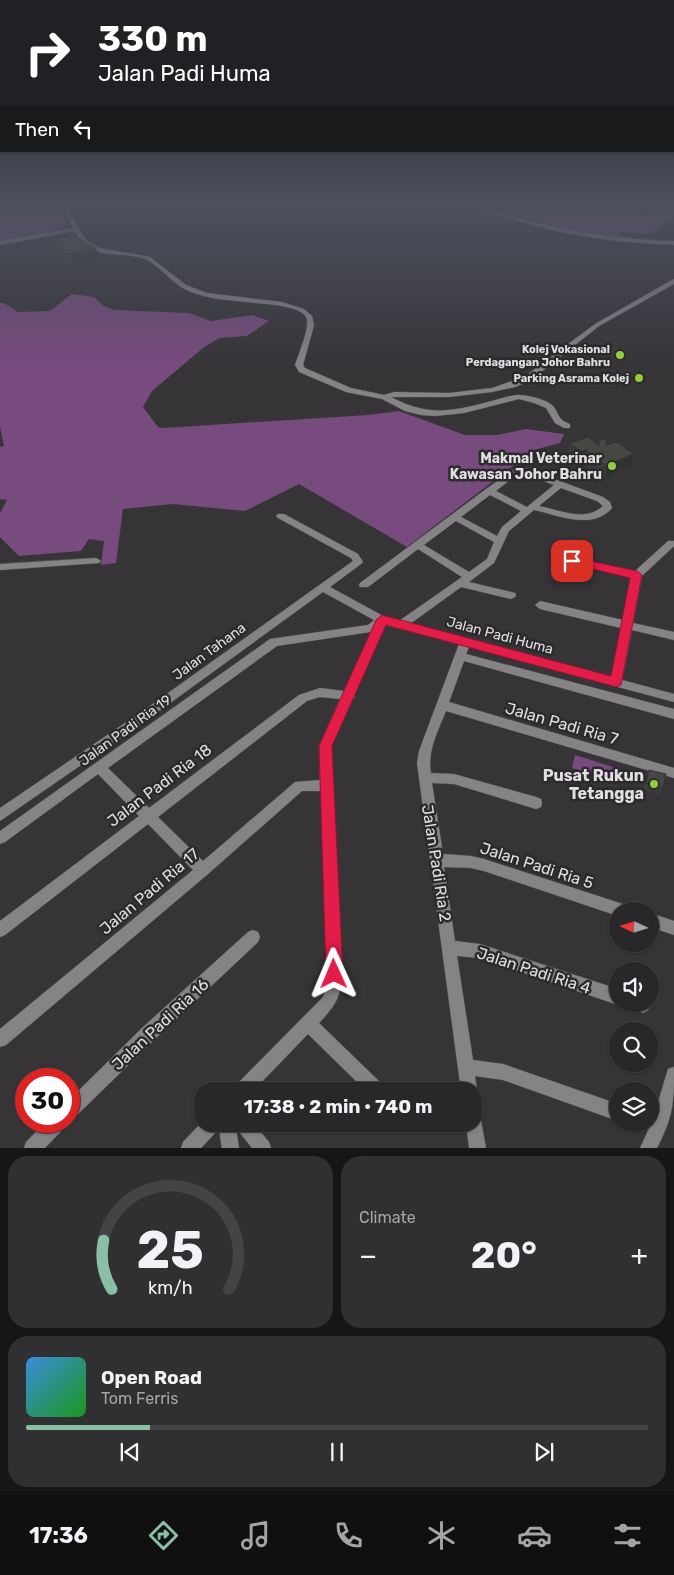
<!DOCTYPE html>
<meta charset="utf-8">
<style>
body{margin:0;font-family:Rubik,sans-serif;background:#302f31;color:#f1f3f6;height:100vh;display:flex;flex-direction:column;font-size:19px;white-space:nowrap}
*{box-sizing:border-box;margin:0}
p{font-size:16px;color:#a5a5a8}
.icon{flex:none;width:28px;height:28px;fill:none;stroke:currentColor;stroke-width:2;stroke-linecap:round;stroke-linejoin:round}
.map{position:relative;height:1148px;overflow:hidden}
.side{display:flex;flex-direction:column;gap:8px;padding:8px;background:#161517;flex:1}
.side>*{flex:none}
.top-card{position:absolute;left:0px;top:0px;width:675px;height:152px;box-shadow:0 1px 4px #0004,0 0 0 1px #444446;background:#202124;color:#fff;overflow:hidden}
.needle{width:32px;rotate:274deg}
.controls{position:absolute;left:609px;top:902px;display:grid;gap:10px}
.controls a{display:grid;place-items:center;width:50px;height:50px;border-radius:50%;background:#282729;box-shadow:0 1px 4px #0004,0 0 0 1px #444446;font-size:25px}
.speed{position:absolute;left:15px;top:1068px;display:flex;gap:10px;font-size:25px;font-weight:700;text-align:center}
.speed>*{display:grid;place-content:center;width:65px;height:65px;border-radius:50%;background:#282729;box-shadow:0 1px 4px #0004,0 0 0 1px #444446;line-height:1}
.speed .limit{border:8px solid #d22;background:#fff;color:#111}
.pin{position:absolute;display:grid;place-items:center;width:42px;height:42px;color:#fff;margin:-21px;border-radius:10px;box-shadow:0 2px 8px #0006}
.me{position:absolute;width:55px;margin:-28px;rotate:359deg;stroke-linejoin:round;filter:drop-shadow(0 0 4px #0008)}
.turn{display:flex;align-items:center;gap:18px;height:105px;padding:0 15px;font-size:22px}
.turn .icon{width:65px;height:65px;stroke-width:2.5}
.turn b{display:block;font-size:35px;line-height:42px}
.then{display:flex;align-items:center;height:48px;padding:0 15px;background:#0003;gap:10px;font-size:19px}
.big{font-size:38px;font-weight:700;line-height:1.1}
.side .widget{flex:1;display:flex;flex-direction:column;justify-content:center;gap:8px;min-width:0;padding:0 18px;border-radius:20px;background:#302f31}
.side .dial{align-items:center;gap:0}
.dial svg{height:130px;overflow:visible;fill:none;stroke:#444446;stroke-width:7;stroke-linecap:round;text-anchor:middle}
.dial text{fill:#f1f3f6;stroke:none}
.song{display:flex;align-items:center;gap:15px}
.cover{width:60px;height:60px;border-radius:8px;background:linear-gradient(135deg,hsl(210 70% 55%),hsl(120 70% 35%))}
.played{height:5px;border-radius:2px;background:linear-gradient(90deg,#8abfa5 20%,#444446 20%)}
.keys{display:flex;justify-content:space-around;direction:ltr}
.heat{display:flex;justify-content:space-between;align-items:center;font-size:28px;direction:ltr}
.side .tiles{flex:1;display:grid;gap:8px;grid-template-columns:1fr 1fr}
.widget:last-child{grid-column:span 2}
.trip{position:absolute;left:194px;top:1082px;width:288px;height:50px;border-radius:20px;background:#282729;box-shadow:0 1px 4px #0004,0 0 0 1px #444446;font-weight:700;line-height:50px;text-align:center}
.menu{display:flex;height:80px;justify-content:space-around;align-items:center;background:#101010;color:#a5a5a8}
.menu .icon{width:35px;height:35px}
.menu .on{color:#8abfa5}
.menu b{font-size:22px;color:#f1f3f6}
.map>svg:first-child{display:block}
.green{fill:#774b7d}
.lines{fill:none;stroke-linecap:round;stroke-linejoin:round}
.minor-casing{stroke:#545254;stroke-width:1}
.minor{fill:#868387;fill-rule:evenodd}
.wall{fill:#3b3d3a}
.shaded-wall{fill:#30322f}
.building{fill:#454743;stroke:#30322f}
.route{fill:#e11d48;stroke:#92132f}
.poi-dot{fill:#93cc3d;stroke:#2c2a2d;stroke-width:2}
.labels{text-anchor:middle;stroke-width:5;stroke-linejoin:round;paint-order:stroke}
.far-poi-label{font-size:11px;font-weight:bold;fill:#e0dee0;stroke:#2c2a2d;text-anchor:end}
.poi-label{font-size:14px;font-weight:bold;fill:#e0dee0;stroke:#2c2a2d;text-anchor:end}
.street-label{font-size:14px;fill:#e0dee0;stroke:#2c2a2d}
.near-street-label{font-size:16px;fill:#e0dee0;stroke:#2c2a2d}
.near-poi-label{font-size:16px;font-weight:bold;fill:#e0dee0;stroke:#2c2a2d;text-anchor:end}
</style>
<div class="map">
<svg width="674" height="1148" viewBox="0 0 674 1148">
<rect width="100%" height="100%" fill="#363437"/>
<path class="green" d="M0,207H59L67,224C49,236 21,234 0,241Z
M495,207H617L647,217L661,207H674V215L650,234L620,232L619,238L545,224Z
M72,294L94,297L102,305L114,310L189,313L211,321L253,315L269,321L247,336L219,338L203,348L152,391L143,407L158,427L163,428L368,415L399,411L465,435H497L526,429L564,434L560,443L534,450L407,547L299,484L245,511L173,504L123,509L116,563L101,565L104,541L89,539L81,551L19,556L0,537V513L7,500L0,499V447L4,446L0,427V303H4L18,312L50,311Z
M575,755L613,767L610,780L572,768Z"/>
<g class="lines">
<g class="minor-casing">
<path id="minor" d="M62,207H67L80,231L87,241L99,248L150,257L186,285L207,293L282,302L304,309L312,316L314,325L303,365L305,368L351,388L384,395L394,392L449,393L492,388L524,377L595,324L672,280L674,279V284L599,326L530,381L515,387L492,392L449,397H391C426,416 451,412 488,402C498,400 509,395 519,395C527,395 545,399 552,405C560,413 556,419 570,424V428H564L555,423L546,408L534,403L519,399L464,413L435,416L421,415L405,411L382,399L346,392L299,372L295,365C298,355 311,326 306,317C300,306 267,304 256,303C231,300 203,300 181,287C170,280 157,264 145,259C114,249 97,264 74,231L0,245V241L73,228Z
M479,207H486C547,228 609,239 674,241V245C620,243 567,236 515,220C503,217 489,213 479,207Z
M519,466L603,497L610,502L612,508C592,531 558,515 534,510L509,531L494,563L469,582L515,593L516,595L515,597L511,599L461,587L410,624L611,677L621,628L540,609L535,605L540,601L623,620L632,577L556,560L551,557L556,554L635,571L668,541H674V546L642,576L633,623L674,632V640L632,630L622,680L674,694V702L469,647L466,654L674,709V719L464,661L449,702L674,768V778L446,711C438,731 427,751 431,773L454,774L536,797L541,799L542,803L541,807L536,809L454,784L432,783L443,854L471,856L484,859L629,906L631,911H618V916L484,871L471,868L444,867L455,941L480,944L618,989V1004H620L618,1005L480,958L457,956L473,1060L503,1064L618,1104V1121L503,1080L475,1076L477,1091L475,1097L472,1098V1091H461L417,763L419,751L459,644L385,625L354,695L355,697L351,701L331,746L342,958C341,991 343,998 319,1023L383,1085L385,1091H366L308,1034L253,1091H234L236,1085L323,997L326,988L328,958L321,791H302L208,874L6,1045L0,1047V1029L193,870L148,824L5,935L0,937V921L139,816L98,774L5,842L0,844V831L270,639L368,625L374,620L323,592L155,714L0,821V808L147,708L353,561L351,558L278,518L276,516L278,514H284L358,554L363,562L361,564L330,587L385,617L399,621L462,577L418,549L368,587H360L359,585L360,583L486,489ZM520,472L554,485L527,507L496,491ZM561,488L597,501L602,505V507C584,522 560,510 539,506ZM490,495L521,511L502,527L497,536L461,517ZM456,521L494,542L487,559L469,572L424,545ZM371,632L344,691L320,688L299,695L149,808L108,768L277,646ZM320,697L340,699L319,746L320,780L295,782L203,861L158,817L307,701Z
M96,558L101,561L99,563L0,570V564Z
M650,913L674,921V935L650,927Z
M253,930L258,932L260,937L258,942L154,1040L75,1117L69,1119V1100L142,1028L248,932Z
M650,1003L651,1005L648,1010L643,1013L633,1009L630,1004Z
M674,1067C674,1102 674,1115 657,1148H640L652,1122L668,1069Z
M472,1102L478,1104L486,1148H469L466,1124H472Z
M47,1121H67L65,1127L45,1148H24L26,1142Z
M202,1122V1124H254L269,1142L271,1148H252L236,1128L239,1148H222L220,1136V1126L218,1130L201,1148H181L183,1142Z"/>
</g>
<use href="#minor" class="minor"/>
</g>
<path class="wall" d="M152,207H165V212L157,213Z
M51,242L96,248L98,259L75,266L68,265L62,261L61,258L53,253Z
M599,439L606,445L631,467L612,474L611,478L604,480L583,463L577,465L567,456L570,443L598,444Z
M649,770L663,788L660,795L644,790L646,777Z"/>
<path class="shaded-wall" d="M165,207V212L157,213L156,208Z
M96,248L98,259L75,266L72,254Z
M586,450L583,463L577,465L580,451Z
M634,454L631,467L612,474L611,478L604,480L607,467L612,463Z"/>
<path class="building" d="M72,235L96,248L72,254H65L60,250L62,249L51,242Z
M588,437L599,445V439L607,440L606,445L617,442L634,454L612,463L615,465L607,467L586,450L580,451L570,443Z
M649,770L666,774L663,788L646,783Z"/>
<linearGradient id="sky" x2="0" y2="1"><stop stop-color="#1e1d1e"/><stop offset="0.56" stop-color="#4c505e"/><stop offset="1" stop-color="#4c505e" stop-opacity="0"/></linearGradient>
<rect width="674" height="367" fill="url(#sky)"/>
<path class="route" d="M572,557L637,571L642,575L621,685L616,687L386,625L332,746L343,974L340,980L334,982L328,980L326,974L319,746L376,620L382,615L611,676L630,578L568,563L567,561L568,558Z"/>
<g class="poi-dot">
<circle cx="620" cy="355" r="5"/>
<circle cx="639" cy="378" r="5"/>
<circle cx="612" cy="466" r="5"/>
<circle cx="654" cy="784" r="5"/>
</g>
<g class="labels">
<g class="far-poi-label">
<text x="610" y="353">Kolej Vokasional<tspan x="610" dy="13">Perdagangan Johor Bahru</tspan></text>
<text x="629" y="382">Parking Asrama Kolej</text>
</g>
<g class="poi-label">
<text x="602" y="463">Makmal Veterinar<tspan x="602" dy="16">Kawasan Johor Bahru</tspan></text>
</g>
<g class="street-label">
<text transform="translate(500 635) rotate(15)" y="5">Jalan Padi Huma</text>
<text transform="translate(209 651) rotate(-36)" y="5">Jalan Tahana</text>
<text transform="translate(125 730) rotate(-36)" y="5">Jalan Padi Ria 19</text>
</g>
<g class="near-street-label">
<text transform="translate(562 723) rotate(16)" y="6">Jalan Padi Ria 7</text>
<text transform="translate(159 785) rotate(-37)" y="6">Jalan Padi Ria 18</text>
<text transform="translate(437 863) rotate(81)" y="6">Jalan Padi Ria 2</text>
<text transform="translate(537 865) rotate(18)" y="6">Jalan Padi Ria 5</text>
<text transform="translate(149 891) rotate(-40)" y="6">Jalan Padi Ria 17</text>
<text transform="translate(534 970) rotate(18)" y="6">Jalan Padi Ria 4</text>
<text transform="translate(160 1024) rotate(-43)" y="6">Jalan Padi Ria 16</text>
</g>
<g class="near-poi-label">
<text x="644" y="781">Pusat Rukun<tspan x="644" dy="18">Tetangga</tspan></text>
</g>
</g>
</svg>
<div class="controls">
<a><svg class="needle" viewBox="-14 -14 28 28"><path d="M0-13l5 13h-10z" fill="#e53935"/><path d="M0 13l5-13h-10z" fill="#a5a5a8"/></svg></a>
<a><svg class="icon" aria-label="sound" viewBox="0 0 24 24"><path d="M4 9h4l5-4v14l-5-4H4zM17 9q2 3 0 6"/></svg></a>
<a><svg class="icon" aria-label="search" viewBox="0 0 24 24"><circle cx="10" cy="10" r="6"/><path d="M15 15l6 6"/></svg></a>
<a><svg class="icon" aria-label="layers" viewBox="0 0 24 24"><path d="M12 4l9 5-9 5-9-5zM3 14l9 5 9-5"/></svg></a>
</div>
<div class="speed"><div class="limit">30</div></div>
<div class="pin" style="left:572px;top:561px;background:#d93025"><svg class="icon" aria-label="arrive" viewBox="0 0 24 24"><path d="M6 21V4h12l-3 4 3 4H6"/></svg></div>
<svg class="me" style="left:334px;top:974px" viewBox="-20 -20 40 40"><path d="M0-17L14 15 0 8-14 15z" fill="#e11d48" stroke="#fff" stroke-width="4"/></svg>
<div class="trip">17:38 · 2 min · 740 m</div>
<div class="top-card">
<div class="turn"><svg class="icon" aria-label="right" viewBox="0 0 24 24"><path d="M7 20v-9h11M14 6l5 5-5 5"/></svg><div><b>330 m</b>Jalan Padi Huma</div></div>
<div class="then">Then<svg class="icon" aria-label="left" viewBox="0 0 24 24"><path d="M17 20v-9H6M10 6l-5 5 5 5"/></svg></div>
</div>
</div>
<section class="side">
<div class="tiles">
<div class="widget dial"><svg viewBox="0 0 100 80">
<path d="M14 69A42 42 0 1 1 86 69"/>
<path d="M14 69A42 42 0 0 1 9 39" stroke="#8abfa5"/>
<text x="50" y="56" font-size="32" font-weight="700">25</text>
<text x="50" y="72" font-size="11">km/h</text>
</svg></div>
<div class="widget"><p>Climate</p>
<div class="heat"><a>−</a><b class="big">20°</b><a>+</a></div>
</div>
<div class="widget">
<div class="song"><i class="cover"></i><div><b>Open Road</b><p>Tom Ferris</p></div></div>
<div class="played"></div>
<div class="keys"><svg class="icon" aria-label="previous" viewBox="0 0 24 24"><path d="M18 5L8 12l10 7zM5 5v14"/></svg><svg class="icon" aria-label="pause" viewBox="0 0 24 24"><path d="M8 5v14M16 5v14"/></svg><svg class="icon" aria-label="next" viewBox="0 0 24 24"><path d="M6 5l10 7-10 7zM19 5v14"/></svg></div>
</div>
</div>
</section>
<nav class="menu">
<b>17:36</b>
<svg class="icon on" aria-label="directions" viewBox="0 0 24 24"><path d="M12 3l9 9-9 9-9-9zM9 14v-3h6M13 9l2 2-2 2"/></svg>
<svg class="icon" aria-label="music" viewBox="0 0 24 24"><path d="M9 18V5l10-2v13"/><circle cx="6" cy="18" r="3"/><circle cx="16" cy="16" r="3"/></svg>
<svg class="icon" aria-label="phone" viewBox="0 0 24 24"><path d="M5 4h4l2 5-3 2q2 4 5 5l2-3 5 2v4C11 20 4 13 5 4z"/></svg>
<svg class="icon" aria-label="climate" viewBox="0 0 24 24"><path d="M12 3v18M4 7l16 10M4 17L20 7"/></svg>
<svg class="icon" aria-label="car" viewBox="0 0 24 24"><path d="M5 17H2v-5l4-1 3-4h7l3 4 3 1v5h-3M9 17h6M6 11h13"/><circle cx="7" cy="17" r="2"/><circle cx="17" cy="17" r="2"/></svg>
<svg class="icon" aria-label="filters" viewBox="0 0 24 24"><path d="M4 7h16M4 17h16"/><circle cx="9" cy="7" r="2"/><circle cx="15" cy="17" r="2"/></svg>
</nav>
